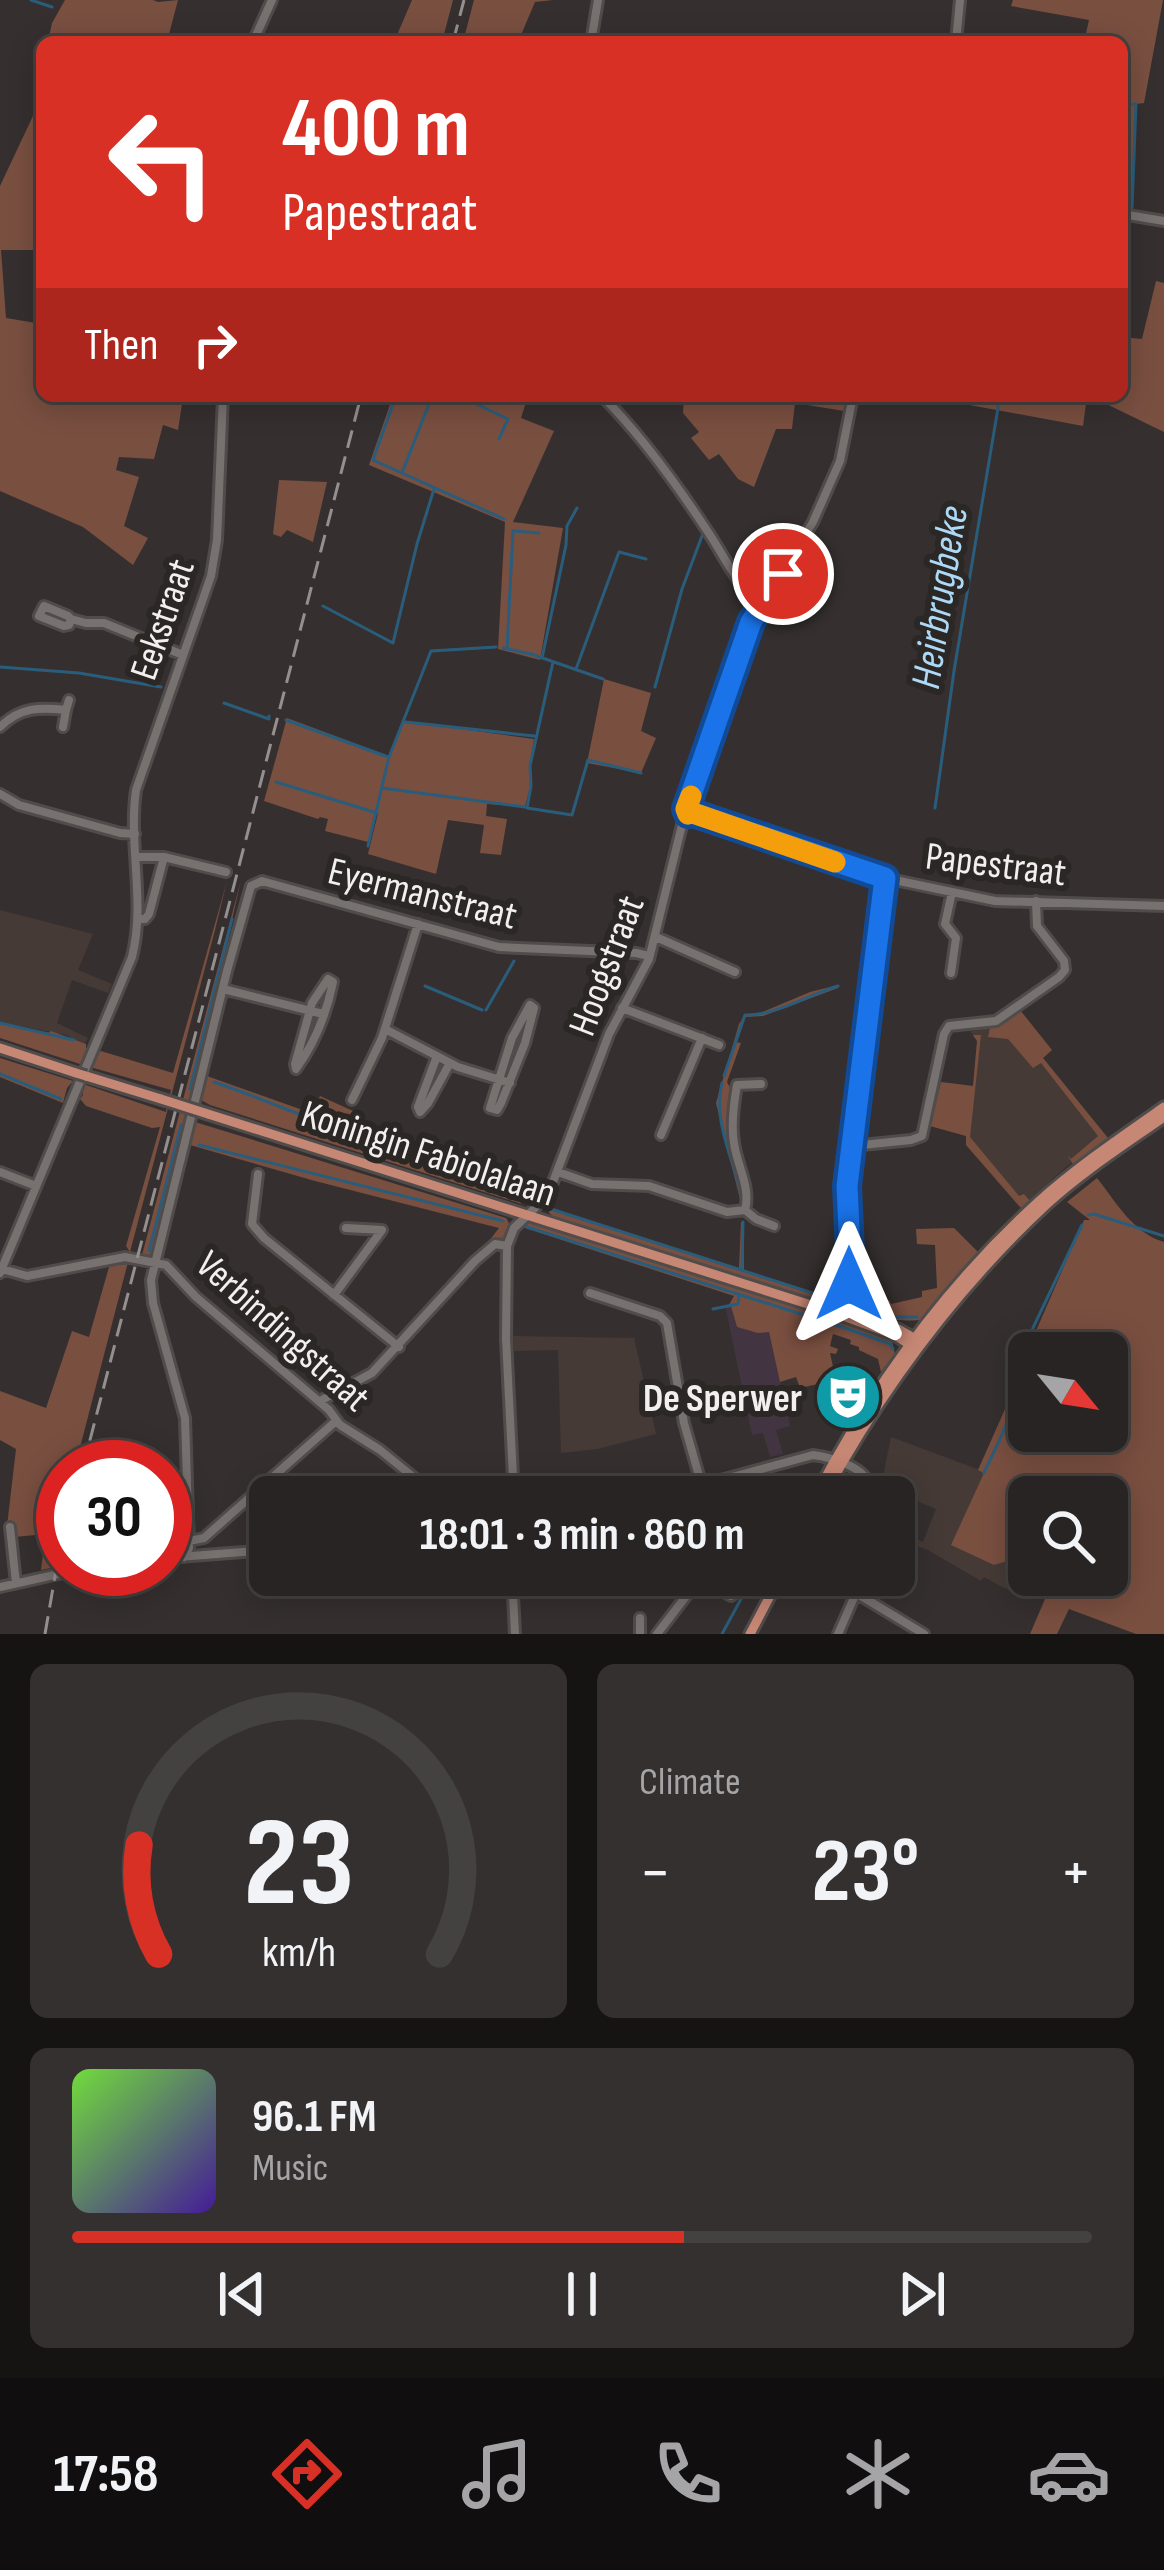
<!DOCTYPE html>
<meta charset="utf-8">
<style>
body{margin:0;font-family:"Sofia Sans Condensed",sans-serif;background:#343030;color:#f1f3f6;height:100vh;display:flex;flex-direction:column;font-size:45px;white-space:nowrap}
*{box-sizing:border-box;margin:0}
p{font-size:39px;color:#a5a4a6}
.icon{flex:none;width:66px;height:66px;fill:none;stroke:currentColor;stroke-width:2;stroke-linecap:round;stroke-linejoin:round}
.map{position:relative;height:1634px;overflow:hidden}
.drawer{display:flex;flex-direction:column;gap:30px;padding:30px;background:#161413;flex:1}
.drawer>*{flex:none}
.guide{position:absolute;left:36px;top:36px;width:1092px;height:366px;border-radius:18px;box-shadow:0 6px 30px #0003,0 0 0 3px #444141;background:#d93025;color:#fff;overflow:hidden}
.needle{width:78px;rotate:120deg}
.tools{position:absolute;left:1008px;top:1332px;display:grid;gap:24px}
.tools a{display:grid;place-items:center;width:120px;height:120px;border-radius:18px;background:#282423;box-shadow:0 6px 30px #0003,0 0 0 3px #444141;font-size:60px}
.speed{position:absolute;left:36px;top:1440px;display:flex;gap:24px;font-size:60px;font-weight:700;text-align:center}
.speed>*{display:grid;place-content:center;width:156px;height:156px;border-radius:50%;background:#282423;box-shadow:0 6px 30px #0003,0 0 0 3px #444141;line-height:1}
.speed .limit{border:18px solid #d22;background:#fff;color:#111}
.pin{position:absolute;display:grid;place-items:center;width:102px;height:102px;color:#fff;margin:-51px;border:6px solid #fff;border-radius:50%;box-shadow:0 3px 12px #0007}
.me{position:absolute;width:132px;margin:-66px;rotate:0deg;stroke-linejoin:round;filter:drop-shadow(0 0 9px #0008)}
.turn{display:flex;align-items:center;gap:42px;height:252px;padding:0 48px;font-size:54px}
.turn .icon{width:156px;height:156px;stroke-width:2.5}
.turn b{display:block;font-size:84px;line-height:102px}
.then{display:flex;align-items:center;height:114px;padding:0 48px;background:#0003;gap:24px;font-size:45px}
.big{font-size:90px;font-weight:700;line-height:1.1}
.drawer .card{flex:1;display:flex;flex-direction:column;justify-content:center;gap:18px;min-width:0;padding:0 42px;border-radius:18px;background:#343030}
.drawer .dial{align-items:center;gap:0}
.dial svg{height:312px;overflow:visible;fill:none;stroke:#444141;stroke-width:7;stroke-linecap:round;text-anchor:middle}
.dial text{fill:#f1f3f6;stroke:none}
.song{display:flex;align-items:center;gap:36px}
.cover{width:144px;height:144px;border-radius:18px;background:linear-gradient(135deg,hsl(100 70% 55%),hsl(260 70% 35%))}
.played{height:12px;border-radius:6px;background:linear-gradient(90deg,#d93025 60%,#444141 60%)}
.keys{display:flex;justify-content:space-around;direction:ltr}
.heat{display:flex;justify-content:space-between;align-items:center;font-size:66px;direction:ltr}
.drawer .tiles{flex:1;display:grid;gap:30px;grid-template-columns:1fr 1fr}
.card:last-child{grid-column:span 2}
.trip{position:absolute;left:249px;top:1476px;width:666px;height:120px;border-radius:18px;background:#282423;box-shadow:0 6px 30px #0003,0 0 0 3px #444141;font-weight:700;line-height:120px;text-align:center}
.tabs{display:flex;height:192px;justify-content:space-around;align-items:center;background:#100e0e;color:#a5a4a6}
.tabs .icon{width:84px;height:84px}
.tabs .active{color:#d93025}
.tabs b{font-size:54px;color:#f1f3f6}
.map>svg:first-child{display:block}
.built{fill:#453a36}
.industrial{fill:#433441}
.green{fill:#794f40;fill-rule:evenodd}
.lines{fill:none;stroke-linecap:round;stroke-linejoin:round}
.stream{stroke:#2a5d7b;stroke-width:3}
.minor-casing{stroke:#504c4b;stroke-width:14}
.major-casing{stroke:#504c4b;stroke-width:15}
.minor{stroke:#77716f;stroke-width:8}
.major{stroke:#c68774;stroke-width:9}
.rail{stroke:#94908f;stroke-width:3;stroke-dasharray:18 9;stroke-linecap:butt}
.major-bridge-casing{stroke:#504c4b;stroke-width:15;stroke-linecap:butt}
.major-bridge{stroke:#c68774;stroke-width:9}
.route-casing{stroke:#114b97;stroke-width:30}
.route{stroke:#1a73e8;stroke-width:21}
.slow{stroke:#f59e0b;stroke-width:21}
.labels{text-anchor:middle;stroke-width:12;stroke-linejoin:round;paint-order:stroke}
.street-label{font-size:39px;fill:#f3efee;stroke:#2b2725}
.poi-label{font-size:39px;font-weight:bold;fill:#f3efee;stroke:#2b2725;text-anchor:end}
.water-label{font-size:42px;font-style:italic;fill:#add9f7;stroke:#2b2725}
</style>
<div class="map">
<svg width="1164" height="1634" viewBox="0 0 1164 1634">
<rect width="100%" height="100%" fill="#35302f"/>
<path class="built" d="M0,910L93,934L78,970L112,984L108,993L72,980L57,1023L88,1038L84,1044L66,1035L0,1022Z
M1020,1010L1052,1050L1043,1058L1107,1137L1066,1167L1020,1208L966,1145V1136L930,1126L941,1082L973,1086L977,1041L970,1031L998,1027Z
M513,1336L634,1338L656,1434L597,1449L561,1453L558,1350L514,1351Z
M891,1437L980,1470L1029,1497V1561L1017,1590L1004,1588L984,1577L981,1581L928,1550L894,1538V1530L923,1542L936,1509L881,1486Z"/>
<path class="industrial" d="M730,1303L737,1327L769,1331L790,1426L776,1430L783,1454L770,1457L763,1433L752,1435L725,1305Z"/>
<path class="green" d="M65,0H153L158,2L178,0L167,42H48L52,23Z
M412,0H453L442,42H394Z
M474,0H553L535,2L518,42H463Z
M1013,0H1163L1144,103L1136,104L1131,211L1122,209V42H1084L1089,20L1011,6Z
M42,89V250H1L6,318L42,324V396H178L177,402L182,404L178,430L163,425L154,459L119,457L116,470L139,477L124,526L148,538L133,565L83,527L0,491V186L40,101Z
M1156,281L1164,283V432L1090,396H1122V337L1142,339Z
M393,396H528L521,418L554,431L513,522L563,528L540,660L498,649L505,522L369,465Z
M684,396H846L844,411L795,403L792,429H776L754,487L738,479L719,454L709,460L691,438L699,432L683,413Z
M966,396H1087L1083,426L964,404Z
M279,480L327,482L313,542L287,530L281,537L273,534Z
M604,679L651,693L641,731L656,738L641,773L587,763Z
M287,718L389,756L403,721L534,739L529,772L532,779L525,807L487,804L486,816L507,819L501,855L480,853L484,825L448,820L436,874L368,854L378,813L375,814L368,842L325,831L328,819L320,817L318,819L264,801Z
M241,880L203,1048L152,1252L147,1257L142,1255Z
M227,881L215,930L130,1252L126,1246L160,1127L152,1128L86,1106L80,1099L83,1095V1084L166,1112L171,1090L90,1067L96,1059V1053L101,1051L173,1073Z
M838,985V988L763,1016L745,1017L735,1042L741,1043L727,1082L731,1089V1139L745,1199H740L716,1103L739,1024L746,1014H758L810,992Z
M1020,1010L1052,1050L1043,1058L1108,1138L1073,1164L1067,1155L1071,1159L1098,1136L1041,1063L1033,1068L1008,1039L988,1037L990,1028L998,1027Z
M0,1022L48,1033L51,1031L86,1044V1053L80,1064L0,1038Z
M973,1035H981L970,1137L1019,1196L1024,1194L1030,1201L1022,1209L966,1145V1136L930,1126L941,1082L973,1086L977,1041Z
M0,1058L73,1081L67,1088L63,1103L0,1077Z
M207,1076L311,1113L320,1096L353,1111L346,1127L528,1195L545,1179L548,1185L539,1200L525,1205L210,1105L201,1100Z
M195,1122L506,1218C512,1225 509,1234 503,1241L491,1242L489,1241L499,1228L315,1181L190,1145Z
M561,1176L566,1182L559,1180L550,1203L555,1210L739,1268L741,1222H744V1270L825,1296L835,1279L839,1280L834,1292L821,1302L553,1217C539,1203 549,1194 558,1178Z
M1097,1178C1116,1202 1133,1233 1164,1242V1634H1136L1069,1609L1057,1634H1030L1045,1599L1018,1587L1026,1566L1014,1559L994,1565L951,1545L984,1473L978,1470L1013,1391L1006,1376L1030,1330L1036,1331L1084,1220H1090L1067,1202ZM1029,1353H1107V1431H1029ZM1029,1497H1107V1575H1029Z
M530,1222L817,1313V1316L840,1323L841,1321L891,1337L895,1354L881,1372L878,1359L859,1350V1347L850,1344L851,1340L833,1334L830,1346L838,1349L836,1354L830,1353L836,1380L800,1388L796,1377L780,1382L769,1332L758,1333L737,1327L730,1303L734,1296L525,1228L523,1226Z
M954,1228L979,1253L920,1320C904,1322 859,1318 850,1303C849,1301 849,1297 849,1294L864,1290L865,1302L889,1300L891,1304L922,1297V1291L937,1288L935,1245L917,1244L916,1229Z
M128,1262L75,1467H63V1515L51,1568L41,1570L44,1546H38L36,1535L14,1537L6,1535L16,1449L0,1440V1391L46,1408L72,1331L89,1337L109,1267Z"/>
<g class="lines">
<path class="stream" d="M31,0L52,7
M1126,105L1136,104L1132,208
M396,396L373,460L504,519
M459,396L508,419L499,439
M402,473L432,396
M323,606L393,643L417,544L434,489
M503,648L531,654L603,679
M507,649L513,531L539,533
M542,658L566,545L567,526L577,508
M553,662L530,766L531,786L527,808L572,815L588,760L641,773
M0,667L79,673L161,687
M576,669L619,552L646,559
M655,687L682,589L702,536
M224,703L269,719V716
M286,720L388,757
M406,722L534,736
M276,782L377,813
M382,788L525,807
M935,808L954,671L1000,396
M368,846L389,757L431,651L496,647
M425,986L482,1010
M486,1010L514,961
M0,1023L74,1040
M0,1074L61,1099
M724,1076L745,1015C773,1016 809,995 838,986
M214,1082C319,1118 419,1169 526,1201
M722,1083C712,1122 735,1161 742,1200
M190,1089L232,919
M199,1145L503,1221
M551,1209L825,1297
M1088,1215L1094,1214L1164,1236
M527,1227L848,1329L890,1344L893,1349
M149,1251L181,1125
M742,1268L743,1222
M856,1306L895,1317H917
M713,1309L738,1304L739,1297
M984,1473C995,1447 1025,1399 1011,1374L1082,1225
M722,1634L754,1575"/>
<g class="minor-casing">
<path id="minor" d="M253,42L272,0
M591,42L598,0
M956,42L960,0
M1122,214L1164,221
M602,396C642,436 675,482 706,529C723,553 736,586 761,603
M71,619L69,625L64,626L39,616L44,606L68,616L71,619L86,623H104L183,655
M0,727C20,707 40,707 66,710L69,700
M63,727L66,710
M0,794L19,805L120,833L135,834
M687,814L693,813L885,878L995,901L1164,906
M136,857H164L226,872
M139,919H145L149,914L164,857
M656,937L735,972
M951,973L956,938L945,924L952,892
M328,979L333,982C327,1012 314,1044 296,1069L295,1064L312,1003Z
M223,989L323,1014
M530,1005L534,1008L525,1043L501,1103L497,1110L490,1108L512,1038Z
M622,1008L719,1045
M385,1029L458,1067L510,1083
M437,1056L418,1107L420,1112L428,1103L450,1063
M352,1100L382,1038L418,924
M661,1135L702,1038
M852,1146L911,1140L922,1136L944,1034L949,1026L996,1021L1059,977L1065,970L1064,961L1037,926L1036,901
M0,1172L36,1186
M558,1172L592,1184L649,1186L727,1212L745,1210C751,1187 737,1166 734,1143C731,1126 734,1102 737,1085L761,1084
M258,1174L252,1224L264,1238L399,1347
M745,1210L756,1219L774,1226
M2,1269L27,1276L125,1257L166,1265L196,1297L329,1410L340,1425L380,1450L438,1497
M0,1273L132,957C146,901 128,846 136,790L211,576L217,540L223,396
M590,1293L660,1316L667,1323L684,1423L705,1497
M334,1295L382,1230L346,1228
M830,1311L849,1263
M839,1313L851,1273L847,1186L885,878
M320,1401L372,1373L475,1261L495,1244L507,1246
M514,1497L506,1339L507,1246L514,1228L535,1208L553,1182L609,1034L649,959L683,821L687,814L686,809L751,622L813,522L840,461L853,396
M658,1497L813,1455C829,1457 867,1467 869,1486C870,1490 868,1493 868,1497
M10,1527L16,1583
M189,1541L204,1538L336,1421
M184,1557L189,1548L185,1418L153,1303L151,1280L227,971L251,886L262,881L499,947L636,953L649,956
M165,1558L270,1550
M512,1575L515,1634
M0,1587L81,1569
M856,1593L924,1634
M640,1618V1634
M657,1634L697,1582L704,1580L731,1596L737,1592L747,1575
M838,1634L856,1593L858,1575"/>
</g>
<g class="major-casing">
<path id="major" d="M0,1048L76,1073
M86,1076L161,1099
M208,1114L830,1311L898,1329L922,1343
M846,1317L895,1335L913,1347
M815,1497C872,1388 947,1285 1038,1202C1077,1167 1121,1137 1164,1107
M823,1497C882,1389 956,1289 1046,1205C1082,1172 1124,1145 1164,1117
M750,1634L781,1575"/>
</g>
<use href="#minor" class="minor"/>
<use href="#major" class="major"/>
<path class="rail" d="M453,42L464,0
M83,1467L361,396
M45,1634L63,1530"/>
<g class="major-bridge-casing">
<path id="major-bridge" d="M76,1073L86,1076
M161,1099L208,1114"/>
</g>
<use href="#major-bridge" class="major-bridge"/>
</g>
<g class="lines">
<g class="route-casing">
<path id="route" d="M783,574L751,622L686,809L688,814L693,813L885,878L847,1186L851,1273L849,1284"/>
</g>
<use href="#route" class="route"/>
<path class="slow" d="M691,796L686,809L688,814L693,813L835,862"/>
</g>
<defs>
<g id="theatre-disc" transform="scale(3.45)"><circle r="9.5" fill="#0f9aa8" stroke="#2b2725"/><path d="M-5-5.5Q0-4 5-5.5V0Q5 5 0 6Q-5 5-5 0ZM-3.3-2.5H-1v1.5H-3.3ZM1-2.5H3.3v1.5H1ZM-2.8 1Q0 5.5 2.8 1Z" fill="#fff"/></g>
</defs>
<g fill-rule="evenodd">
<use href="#theatre-disc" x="848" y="1397"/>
</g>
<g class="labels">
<g class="street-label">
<text transform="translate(161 619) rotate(-71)" y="14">Eekstraat</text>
<text transform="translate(996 863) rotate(7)" y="14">Papestraat</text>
<text transform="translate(423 892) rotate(14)" y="14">Eyermanstraat</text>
<text transform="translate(605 965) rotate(-69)" y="14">Hoogstraat</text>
<text transform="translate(429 1152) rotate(18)" y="14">Koningin Fabiolalaan</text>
<text transform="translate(284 1330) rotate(42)" y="14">Verbindingstraat</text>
</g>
<g class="poi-label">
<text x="802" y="1411">De Sperwer</text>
</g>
<g class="water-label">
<text transform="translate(938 597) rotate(-81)" y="15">Heirbrugbeke</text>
</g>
</g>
</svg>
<div class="tools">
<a><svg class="needle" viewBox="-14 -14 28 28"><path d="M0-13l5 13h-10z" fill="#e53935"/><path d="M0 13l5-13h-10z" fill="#a5a4a6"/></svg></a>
<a><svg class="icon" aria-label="search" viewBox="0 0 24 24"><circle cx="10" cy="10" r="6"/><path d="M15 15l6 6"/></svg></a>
</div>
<div class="speed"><div class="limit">30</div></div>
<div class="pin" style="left:783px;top:574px;background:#d93025"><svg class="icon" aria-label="arrive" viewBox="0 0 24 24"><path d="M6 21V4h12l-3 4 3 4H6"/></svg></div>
<svg class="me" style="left:849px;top:1284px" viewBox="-20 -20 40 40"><path d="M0-17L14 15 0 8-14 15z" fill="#1a73e8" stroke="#fff" stroke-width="4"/></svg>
<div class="trip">18:01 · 3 min · 860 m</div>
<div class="guide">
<div class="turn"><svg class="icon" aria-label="left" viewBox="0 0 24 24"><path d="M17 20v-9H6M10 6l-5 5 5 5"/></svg><div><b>400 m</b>Papestraat</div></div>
<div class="then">Then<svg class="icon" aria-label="right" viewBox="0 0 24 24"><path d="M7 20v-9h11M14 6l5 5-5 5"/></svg></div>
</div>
</div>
<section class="drawer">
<div class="tiles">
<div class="card dial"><svg viewBox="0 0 100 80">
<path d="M14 69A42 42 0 1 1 86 69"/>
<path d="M14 69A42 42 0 0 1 9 41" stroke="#d93025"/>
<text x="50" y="56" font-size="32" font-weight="700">23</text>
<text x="50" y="72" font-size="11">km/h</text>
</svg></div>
<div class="card"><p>Climate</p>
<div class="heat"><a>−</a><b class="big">23°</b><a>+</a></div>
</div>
<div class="card">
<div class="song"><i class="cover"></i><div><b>96.1 FM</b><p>Music</p></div></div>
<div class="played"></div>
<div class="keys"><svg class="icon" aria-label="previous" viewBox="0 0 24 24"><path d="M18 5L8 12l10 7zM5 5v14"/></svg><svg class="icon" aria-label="pause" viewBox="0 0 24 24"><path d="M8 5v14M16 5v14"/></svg><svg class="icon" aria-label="next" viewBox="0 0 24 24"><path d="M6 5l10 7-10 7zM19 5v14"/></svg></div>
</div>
</div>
</section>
<nav class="tabs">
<b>17:58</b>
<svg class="icon active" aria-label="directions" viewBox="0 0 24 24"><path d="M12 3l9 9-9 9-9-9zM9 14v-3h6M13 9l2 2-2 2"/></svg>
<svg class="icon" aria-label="music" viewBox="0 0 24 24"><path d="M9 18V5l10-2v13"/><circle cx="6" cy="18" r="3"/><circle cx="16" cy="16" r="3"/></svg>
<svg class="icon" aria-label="phone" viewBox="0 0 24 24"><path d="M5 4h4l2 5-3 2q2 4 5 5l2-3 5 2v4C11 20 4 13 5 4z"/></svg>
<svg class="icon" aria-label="climate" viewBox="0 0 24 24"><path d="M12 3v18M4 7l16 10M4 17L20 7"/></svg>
<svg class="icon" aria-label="car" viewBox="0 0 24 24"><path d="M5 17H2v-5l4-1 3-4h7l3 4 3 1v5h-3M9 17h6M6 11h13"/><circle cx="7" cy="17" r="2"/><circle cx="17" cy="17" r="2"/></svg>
</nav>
